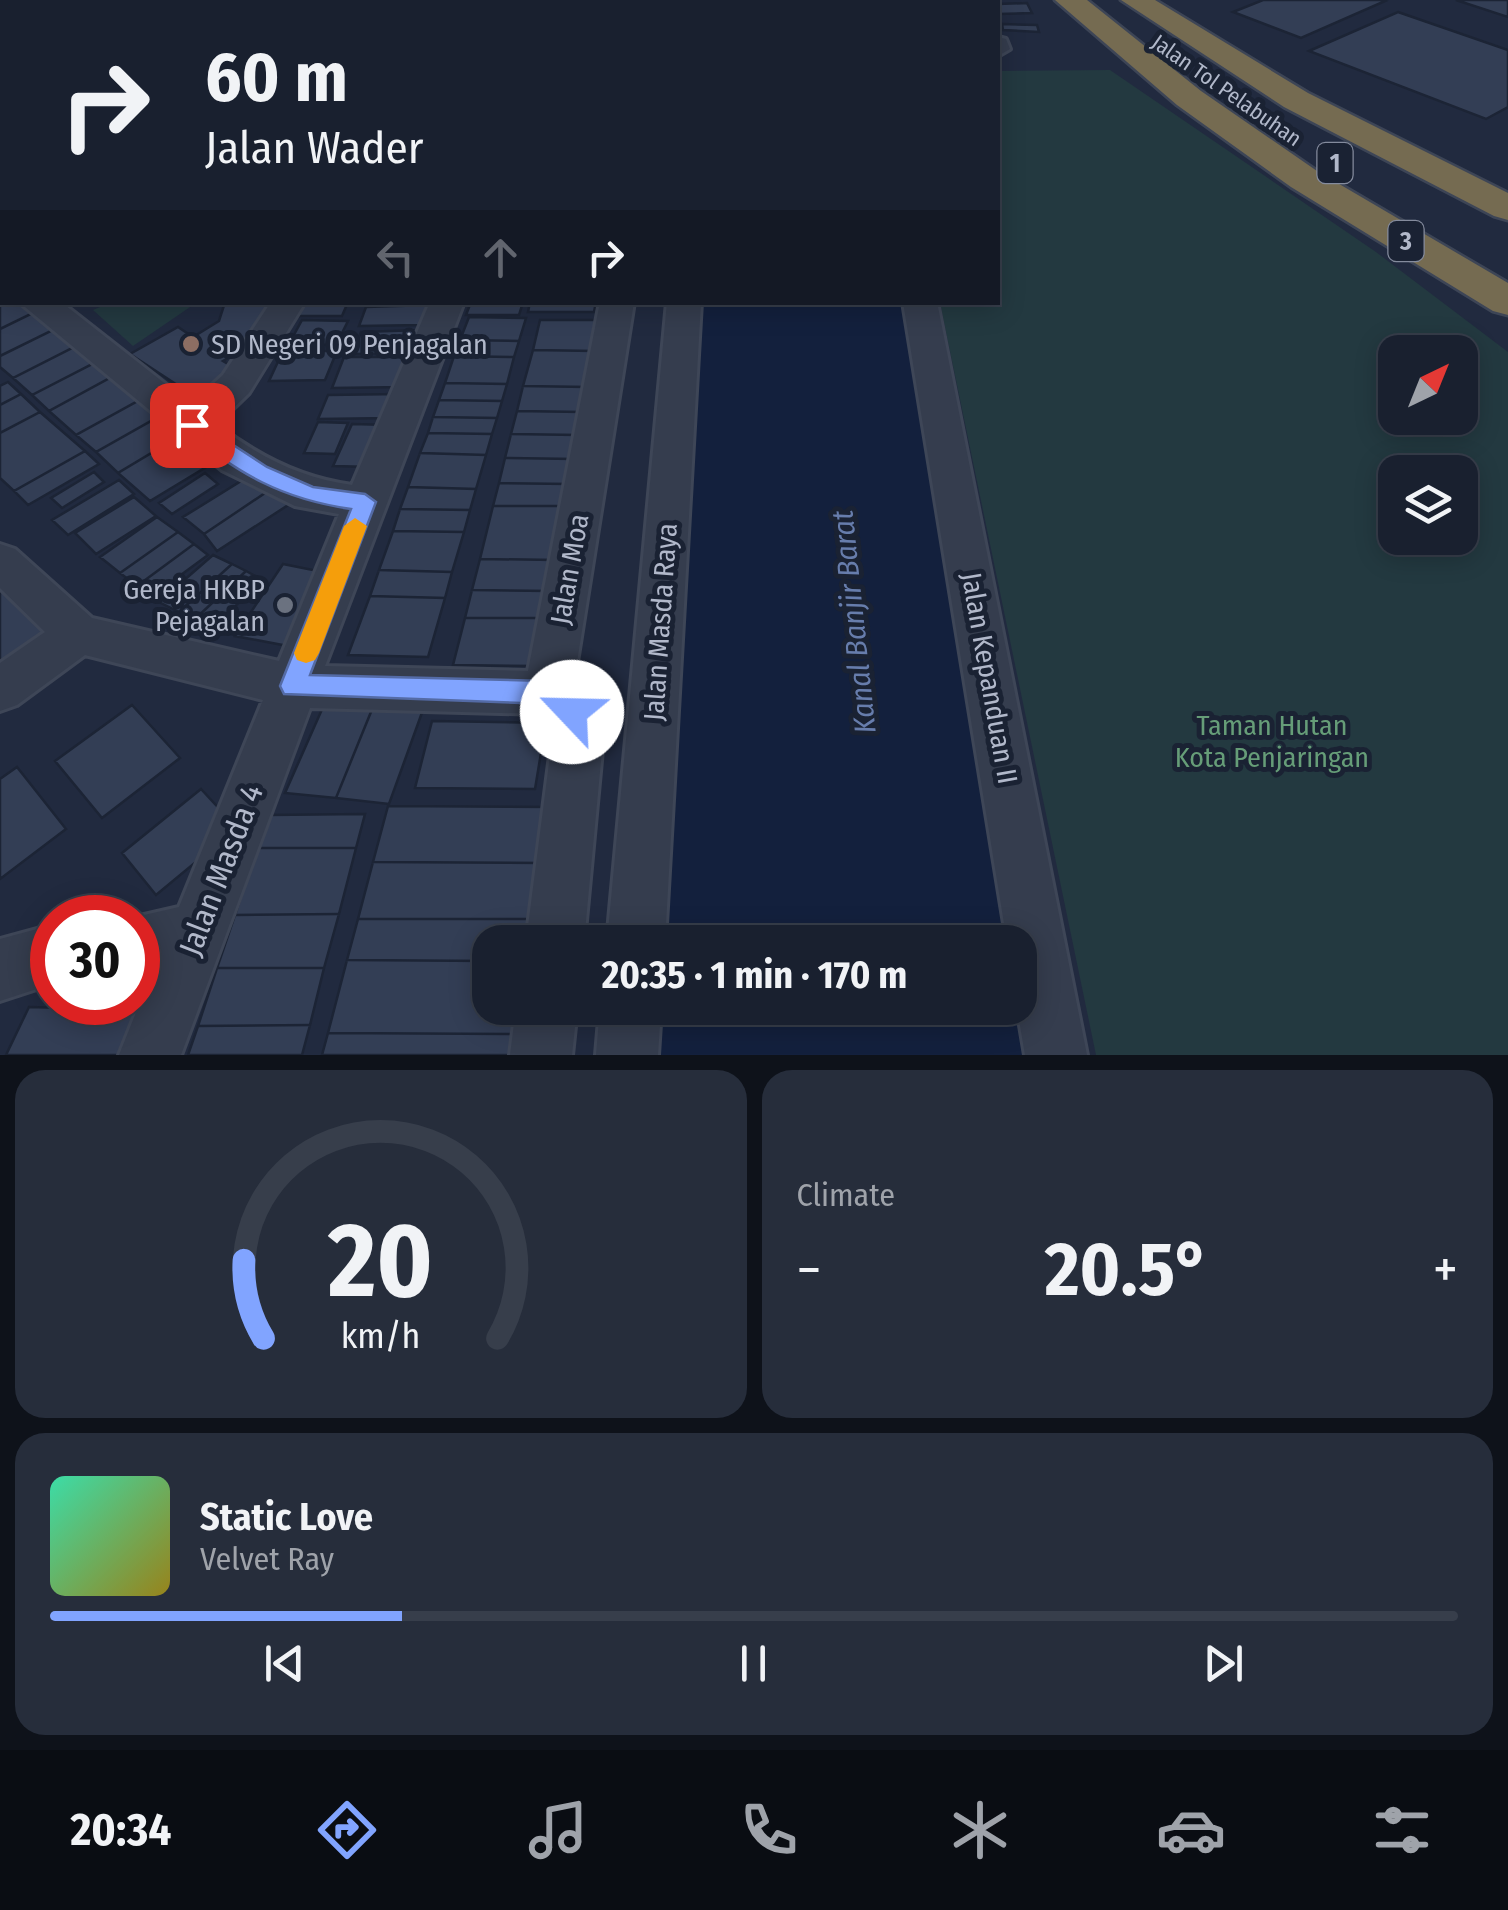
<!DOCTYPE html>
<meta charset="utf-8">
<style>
body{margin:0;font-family:"Fira Sans Condensed",sans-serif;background:#262d3b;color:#f1f3f6;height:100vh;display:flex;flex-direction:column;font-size:38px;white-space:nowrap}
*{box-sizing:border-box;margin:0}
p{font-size:32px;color:#9fa3aa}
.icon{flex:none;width:55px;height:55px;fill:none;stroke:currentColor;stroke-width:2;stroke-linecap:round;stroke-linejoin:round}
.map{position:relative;height:1055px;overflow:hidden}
.sheet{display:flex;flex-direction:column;gap:15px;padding:15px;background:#0e121a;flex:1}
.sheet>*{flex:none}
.banner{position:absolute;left:0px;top:0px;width:1000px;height:305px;box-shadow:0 5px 25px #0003,0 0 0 2px #373e4b;background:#19202f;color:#f1f3f6;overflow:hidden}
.needle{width:65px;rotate:43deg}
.buttons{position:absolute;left:1378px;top:335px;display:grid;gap:20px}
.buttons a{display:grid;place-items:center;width:100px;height:100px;border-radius:20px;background:#19202f;box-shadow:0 5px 25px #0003,0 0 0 2px #373e4b;font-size:50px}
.speed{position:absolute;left:30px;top:895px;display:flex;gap:20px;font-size:50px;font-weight:700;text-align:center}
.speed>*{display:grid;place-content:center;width:130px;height:130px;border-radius:50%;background:#19202f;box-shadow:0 5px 25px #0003,0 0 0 2px #373e4b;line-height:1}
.speed .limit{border:15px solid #d22;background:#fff;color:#111}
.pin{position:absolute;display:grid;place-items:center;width:85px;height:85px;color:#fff;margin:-42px;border-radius:20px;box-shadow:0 5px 15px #0006}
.me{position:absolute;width:110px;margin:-55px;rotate:294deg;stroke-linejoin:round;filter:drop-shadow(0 0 8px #0008)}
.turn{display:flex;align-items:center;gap:35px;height:210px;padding:0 40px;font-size:45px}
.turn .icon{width:130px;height:130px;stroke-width:2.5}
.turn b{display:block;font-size:70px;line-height:85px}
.lanes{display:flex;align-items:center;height:95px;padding:0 40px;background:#0003;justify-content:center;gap:50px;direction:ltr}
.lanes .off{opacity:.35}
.big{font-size:75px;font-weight:700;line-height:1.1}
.sheet .tile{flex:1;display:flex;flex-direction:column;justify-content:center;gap:15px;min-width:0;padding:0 35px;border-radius:30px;background:#262d3b}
.sheet .dial{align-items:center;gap:0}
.dial svg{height:260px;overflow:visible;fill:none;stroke:#373e4b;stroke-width:7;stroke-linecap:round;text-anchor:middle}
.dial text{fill:#f1f3f6;stroke:none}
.song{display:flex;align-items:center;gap:30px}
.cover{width:120px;height:120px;border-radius:15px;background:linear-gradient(135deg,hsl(160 70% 55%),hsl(50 70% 35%))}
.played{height:10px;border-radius:5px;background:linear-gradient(90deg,#81a4ff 25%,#373e4b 25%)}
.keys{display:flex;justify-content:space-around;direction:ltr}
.heat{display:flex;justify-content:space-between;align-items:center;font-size:55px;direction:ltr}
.sheet .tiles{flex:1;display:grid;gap:15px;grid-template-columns:1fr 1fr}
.tile:last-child{grid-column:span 2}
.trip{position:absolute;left:472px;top:925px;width:565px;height:100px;border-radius:30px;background:#19202f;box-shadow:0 5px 25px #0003,0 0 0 2px #373e4b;font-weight:700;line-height:100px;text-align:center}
.dock{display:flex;height:160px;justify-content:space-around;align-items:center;background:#0a0d13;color:#9fa3aa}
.dock .icon{width:70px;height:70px}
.dock .selected{color:#81a4ff}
.dock b{font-size:45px;color:#f1f3f6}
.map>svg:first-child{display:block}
.green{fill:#233940;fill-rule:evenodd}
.water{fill:#13203d}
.building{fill:#333e55;stroke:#1c2435;stroke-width:2.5}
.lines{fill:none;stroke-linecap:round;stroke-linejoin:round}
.minor-casing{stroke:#3e4657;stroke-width:6}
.highway-casing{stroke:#3d4556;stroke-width:5}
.minor{fill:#353d4e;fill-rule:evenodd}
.highway{fill:#756b51;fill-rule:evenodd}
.route{fill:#81a4ff;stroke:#546ba6;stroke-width:2.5}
.slow{fill:#f59e0b}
.education-dot{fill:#8d6e63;stroke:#1a2233;stroke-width:4}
.worship-dot{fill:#6b7280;stroke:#1a2233;stroke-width:4}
.labels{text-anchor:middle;stroke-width:10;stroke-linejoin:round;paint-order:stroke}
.far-street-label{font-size:22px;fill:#b1b8ca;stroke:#1a2233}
.shield{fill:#1a2233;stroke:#848b9d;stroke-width:2.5}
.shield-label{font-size:25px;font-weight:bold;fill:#b1b8ca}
.poi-label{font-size:28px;fill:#b1b8ca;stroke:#1a2233;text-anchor:start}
.street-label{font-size:28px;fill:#b1b8ca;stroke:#1a2233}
.park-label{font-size:28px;fill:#669d78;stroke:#1a2233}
.water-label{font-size:30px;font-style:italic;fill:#677dac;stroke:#1a2233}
.near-street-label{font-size:32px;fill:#b1b8ca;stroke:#1a2233}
</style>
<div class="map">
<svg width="1508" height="1055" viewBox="0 0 1508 1055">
<rect width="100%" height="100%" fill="#212a3f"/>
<path class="green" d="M1110,70L1376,252L1508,352V1055H1096L940,303L998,302V71ZM1395,352H1460V418H1395ZM1395,472H1460V538H1395Z
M112,302H196V303L133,346L93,310Z"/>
<path class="water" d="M701,303H904L1012,942H664Z
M660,1008H1020L1031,1055H658Z"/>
<path class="building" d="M1263,0H1381L1385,1L1301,38L1233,12Z
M1456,0H1508V17Z
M1027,3L1032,13L998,14V4Z
M1398,12L1508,50V107L1486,119L1309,51Z
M1002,24L1037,25L1039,32L1003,30Z
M0,302H29L39,310L0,329Z
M225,302H286L265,337L223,361L238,370L194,396L130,354L178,327L193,337L219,321Z
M304,302H348L342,316H297Z
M471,302H523L519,315H466Z
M530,302H596L594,312H528Z
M429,305L423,325L359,326L366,307Z
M39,310L59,327L0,356V329Z
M469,317L526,318L519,341L460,340Z
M302,320L348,321L336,345L289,344Z
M540,320H599L594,351L533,350Z
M59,327L80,344L13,378L0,367V356Z
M421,330L414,353L353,354L361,332Z
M460,340L519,341L514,357L454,356Z
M80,344L100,360L32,395L13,378Z
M533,350L594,351L587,387L523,386Z
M283,351H337L325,380L269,381Z
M454,356L514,357L507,384L445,383Z
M344,357H415L405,387L332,388Z
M100,360L117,374L49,411L32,395Z
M117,374L145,397L76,435L49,411Z
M8,382L21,394L0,405V386Z
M445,383L507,384L502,401L439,400Z
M523,386L587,387L582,412L517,411Z
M21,394L40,412L0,433V405Z
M400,394L392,418L318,419L328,395Z
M145,397L165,413L96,452L76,435Z
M439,400L502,401L497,418L433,417Z
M517,411L582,412L578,435L511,434Z
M40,412L85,451L14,491L0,478V433Z
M165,413L188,431L118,473L96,452Z
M433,417L497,418L492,434L428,433Z
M318,422L348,423L335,454L304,453Z
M352,424L389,425L372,467L333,466Z
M188,431L221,458L150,501L118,473Z
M428,433L492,434L486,455L420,453Z
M511,434L578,435L574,459L505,458Z
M85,451L99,464L28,505L14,491Z
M420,453L486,455L476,489L408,487Z
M505,458L574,459L569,484L499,483Z
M94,472L104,482L62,508L51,498Z
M205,473L218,484L172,514L159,503Z
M246,478L271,489L204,534L183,517Z
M119,480L134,494L68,535L52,520Z
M499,483L569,484L565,506H493Z
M408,487L476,489L470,510L400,509Z
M271,489L296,500L217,551L204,534Z
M134,497L156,516L96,554L75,533Z
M493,506H565L555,560L480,559Z
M400,509L470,510L464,532L393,531Z
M157,517L178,532L120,573L100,557Z
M393,531L464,532L452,572L379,570Z
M178,532L194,544L137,586L120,573Z
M194,544L208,555L151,597L137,586Z
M213,555L232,564L179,612L159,602Z
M480,559L555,560L549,591L472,590Z
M232,564L246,571L194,620L179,612Z
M283,564L333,574L288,646L235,636Z
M379,570L452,572L445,598L370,596Z
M246,571L263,580L211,629L194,620Z
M7,584L58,640L0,678V589Z
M472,590L549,591L544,618H465Z
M370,596L445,598L428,657L348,655Z
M465,618H544L535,666L453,665Z
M327,698L375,702L336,798L285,793Z
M375,702L424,707L389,804L336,798Z
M132,705L180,758L102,818L55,761Z
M432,721L546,723L535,789L415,788Z
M17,767L66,829L0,879V779Z
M201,789L237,828L156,895L122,853Z
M388,806L553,807L544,863L373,862Z
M365,814L356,848H257L268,815Z
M257,848H356L339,914L235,915Z
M373,862L544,863L536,919H358Z
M339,914L324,968H217L235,915Z
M358,919H536L533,942H490V961L347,960Z
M347,960L490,961V1008H524L520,1034L328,1033Z
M217,968H324L310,1025L198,1026Z
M29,1007L139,1010L121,1055H6Z
M310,1025L302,1055H188L198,1026Z
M328,1033L520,1034L517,1055H322Z"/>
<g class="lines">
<g class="minor-casing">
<path id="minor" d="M83,0H109L110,2H85Z
M697,0H719V2H697Z
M847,0H869V2H847Z
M960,0H982L983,2H961Z
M0,28L2,29V43H0Z
M998,37L1006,39L1010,49L998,56Z
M0,271L2,272V293L0,292Z
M19,302H61L191,404L223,375L271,302H305L249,393L217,424C257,456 300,478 352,485L430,302H464L325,666L528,671L600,302H634L574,681L604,729L584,942H526L553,732L543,714L310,708L181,1055H119L153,970L138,973V918H131L179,907L263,700L85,655L17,705L0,711V663L45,632L0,588V544L15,549L92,618L279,661L339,514L295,506L222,470Z
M667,302H701L665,942H607Z
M903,302H937L1087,1055H1025L1017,1008L1020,942H1007Z
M52,925V984L0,1001V939Z
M516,1008H577L572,1055H510Z
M600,1008H661L658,1055H596Z"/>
</g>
<g class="highway-casing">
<path id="highway" d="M1055,0H1087L1201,91L1317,171L1508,283V315L1493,311L1291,187L1177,105Z
M1121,0H1155L1308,93L1508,193V220L1494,216L1284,107Z"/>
</g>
<use href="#minor" class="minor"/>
<use href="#highway" class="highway"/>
</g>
<path class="route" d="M192,418L267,467L313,487L365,494L376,502L310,675L548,681L570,690L585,712L581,720L572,723L547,704L284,694L280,686L351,509C282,499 238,474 185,430L182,425Z"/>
<path class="slow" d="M355,518L367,526L319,653L315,660L306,663L297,660L294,653L344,526Z"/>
<circle class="education-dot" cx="191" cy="344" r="10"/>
<circle class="worship-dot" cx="285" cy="605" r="10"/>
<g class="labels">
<g class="far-street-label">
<text transform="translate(1227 90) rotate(35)" y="8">Jalan Tol Pelabuhan</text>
</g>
<g class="shield">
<rect x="1317.5" y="143" width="35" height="40" rx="8"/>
<rect x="1388.5" y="221" width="35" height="40" rx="8"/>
</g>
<g class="shield-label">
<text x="1335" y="172">1</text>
<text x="1406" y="250">3</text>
</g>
<g class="poi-label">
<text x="211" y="354">SD Negeri 09 Penjagalan</text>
<text x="265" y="599" text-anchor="end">Gereja HKBP<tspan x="265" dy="32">Pejagalan</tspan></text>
</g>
<g class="street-label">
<text transform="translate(569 569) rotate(-80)" y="10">Jalan Moa</text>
<text transform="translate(660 622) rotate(-86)" y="10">Jalan Masda Raya</text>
<text transform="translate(990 678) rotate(80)" y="10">Jalan Kepanduan II</text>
</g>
<g class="park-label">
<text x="1272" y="735">Taman Hutan<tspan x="1272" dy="32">Kota Penjaringan</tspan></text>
</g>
<g class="water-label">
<text transform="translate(854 622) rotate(-96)" y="10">Kanal Banjir Barat</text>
</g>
<g class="near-street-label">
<text transform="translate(221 870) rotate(-69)" y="11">Jalan Masda 4</text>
</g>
</g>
</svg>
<div class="buttons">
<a><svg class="needle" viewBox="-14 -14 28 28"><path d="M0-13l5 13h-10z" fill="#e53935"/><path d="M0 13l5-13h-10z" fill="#9fa3aa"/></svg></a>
<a><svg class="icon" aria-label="layers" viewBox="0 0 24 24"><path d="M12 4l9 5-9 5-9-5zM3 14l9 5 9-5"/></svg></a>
</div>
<div class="speed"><div class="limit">30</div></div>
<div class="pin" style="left:192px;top:425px;background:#d93025"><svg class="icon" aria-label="arrive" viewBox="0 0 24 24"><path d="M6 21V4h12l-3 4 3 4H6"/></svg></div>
<svg class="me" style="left:572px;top:712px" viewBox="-20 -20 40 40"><circle r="19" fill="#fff"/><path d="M0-13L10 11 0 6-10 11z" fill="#81a4ff"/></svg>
<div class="trip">20:35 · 1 min · 170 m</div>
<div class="banner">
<div class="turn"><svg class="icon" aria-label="right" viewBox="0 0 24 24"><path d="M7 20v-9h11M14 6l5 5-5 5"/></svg><div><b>60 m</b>Jalan Wader</div></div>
<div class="lanes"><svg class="icon off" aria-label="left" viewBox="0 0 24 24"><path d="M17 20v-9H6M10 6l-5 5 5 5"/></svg><svg class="icon off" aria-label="ahead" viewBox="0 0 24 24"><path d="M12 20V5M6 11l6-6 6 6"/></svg><svg class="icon" aria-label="right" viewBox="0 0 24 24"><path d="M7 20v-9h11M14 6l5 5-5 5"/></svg></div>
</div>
</div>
<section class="sheet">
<div class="tiles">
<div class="tile dial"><svg viewBox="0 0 100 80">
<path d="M14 69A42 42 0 1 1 86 69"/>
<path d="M14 69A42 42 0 0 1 8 45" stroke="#81a4ff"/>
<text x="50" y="56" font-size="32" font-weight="700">20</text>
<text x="50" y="72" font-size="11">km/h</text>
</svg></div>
<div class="tile"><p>Climate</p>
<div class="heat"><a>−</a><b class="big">20.5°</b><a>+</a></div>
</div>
<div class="tile">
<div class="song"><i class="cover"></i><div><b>Static Love</b><p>Velvet Ray</p></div></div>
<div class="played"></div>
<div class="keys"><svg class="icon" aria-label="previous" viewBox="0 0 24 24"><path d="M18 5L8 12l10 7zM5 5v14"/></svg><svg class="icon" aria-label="pause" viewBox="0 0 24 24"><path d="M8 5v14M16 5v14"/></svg><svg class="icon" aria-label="next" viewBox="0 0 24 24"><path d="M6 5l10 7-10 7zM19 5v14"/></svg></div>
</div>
</div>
</section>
<nav class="dock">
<b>20:34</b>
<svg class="icon selected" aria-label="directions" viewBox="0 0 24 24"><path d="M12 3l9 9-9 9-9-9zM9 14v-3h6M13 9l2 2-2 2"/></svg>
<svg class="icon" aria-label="music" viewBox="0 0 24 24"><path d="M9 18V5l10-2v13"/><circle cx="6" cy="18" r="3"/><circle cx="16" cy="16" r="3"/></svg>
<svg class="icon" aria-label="phone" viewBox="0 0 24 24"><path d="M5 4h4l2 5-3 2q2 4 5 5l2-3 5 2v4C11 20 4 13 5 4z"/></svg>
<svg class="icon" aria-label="climate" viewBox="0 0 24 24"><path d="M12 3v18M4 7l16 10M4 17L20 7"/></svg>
<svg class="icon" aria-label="car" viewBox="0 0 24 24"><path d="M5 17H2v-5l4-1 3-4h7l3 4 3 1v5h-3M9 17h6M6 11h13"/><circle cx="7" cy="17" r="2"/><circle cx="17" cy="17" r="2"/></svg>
<svg class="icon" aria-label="filters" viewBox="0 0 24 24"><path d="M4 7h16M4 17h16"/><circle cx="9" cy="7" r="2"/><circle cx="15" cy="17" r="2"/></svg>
</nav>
